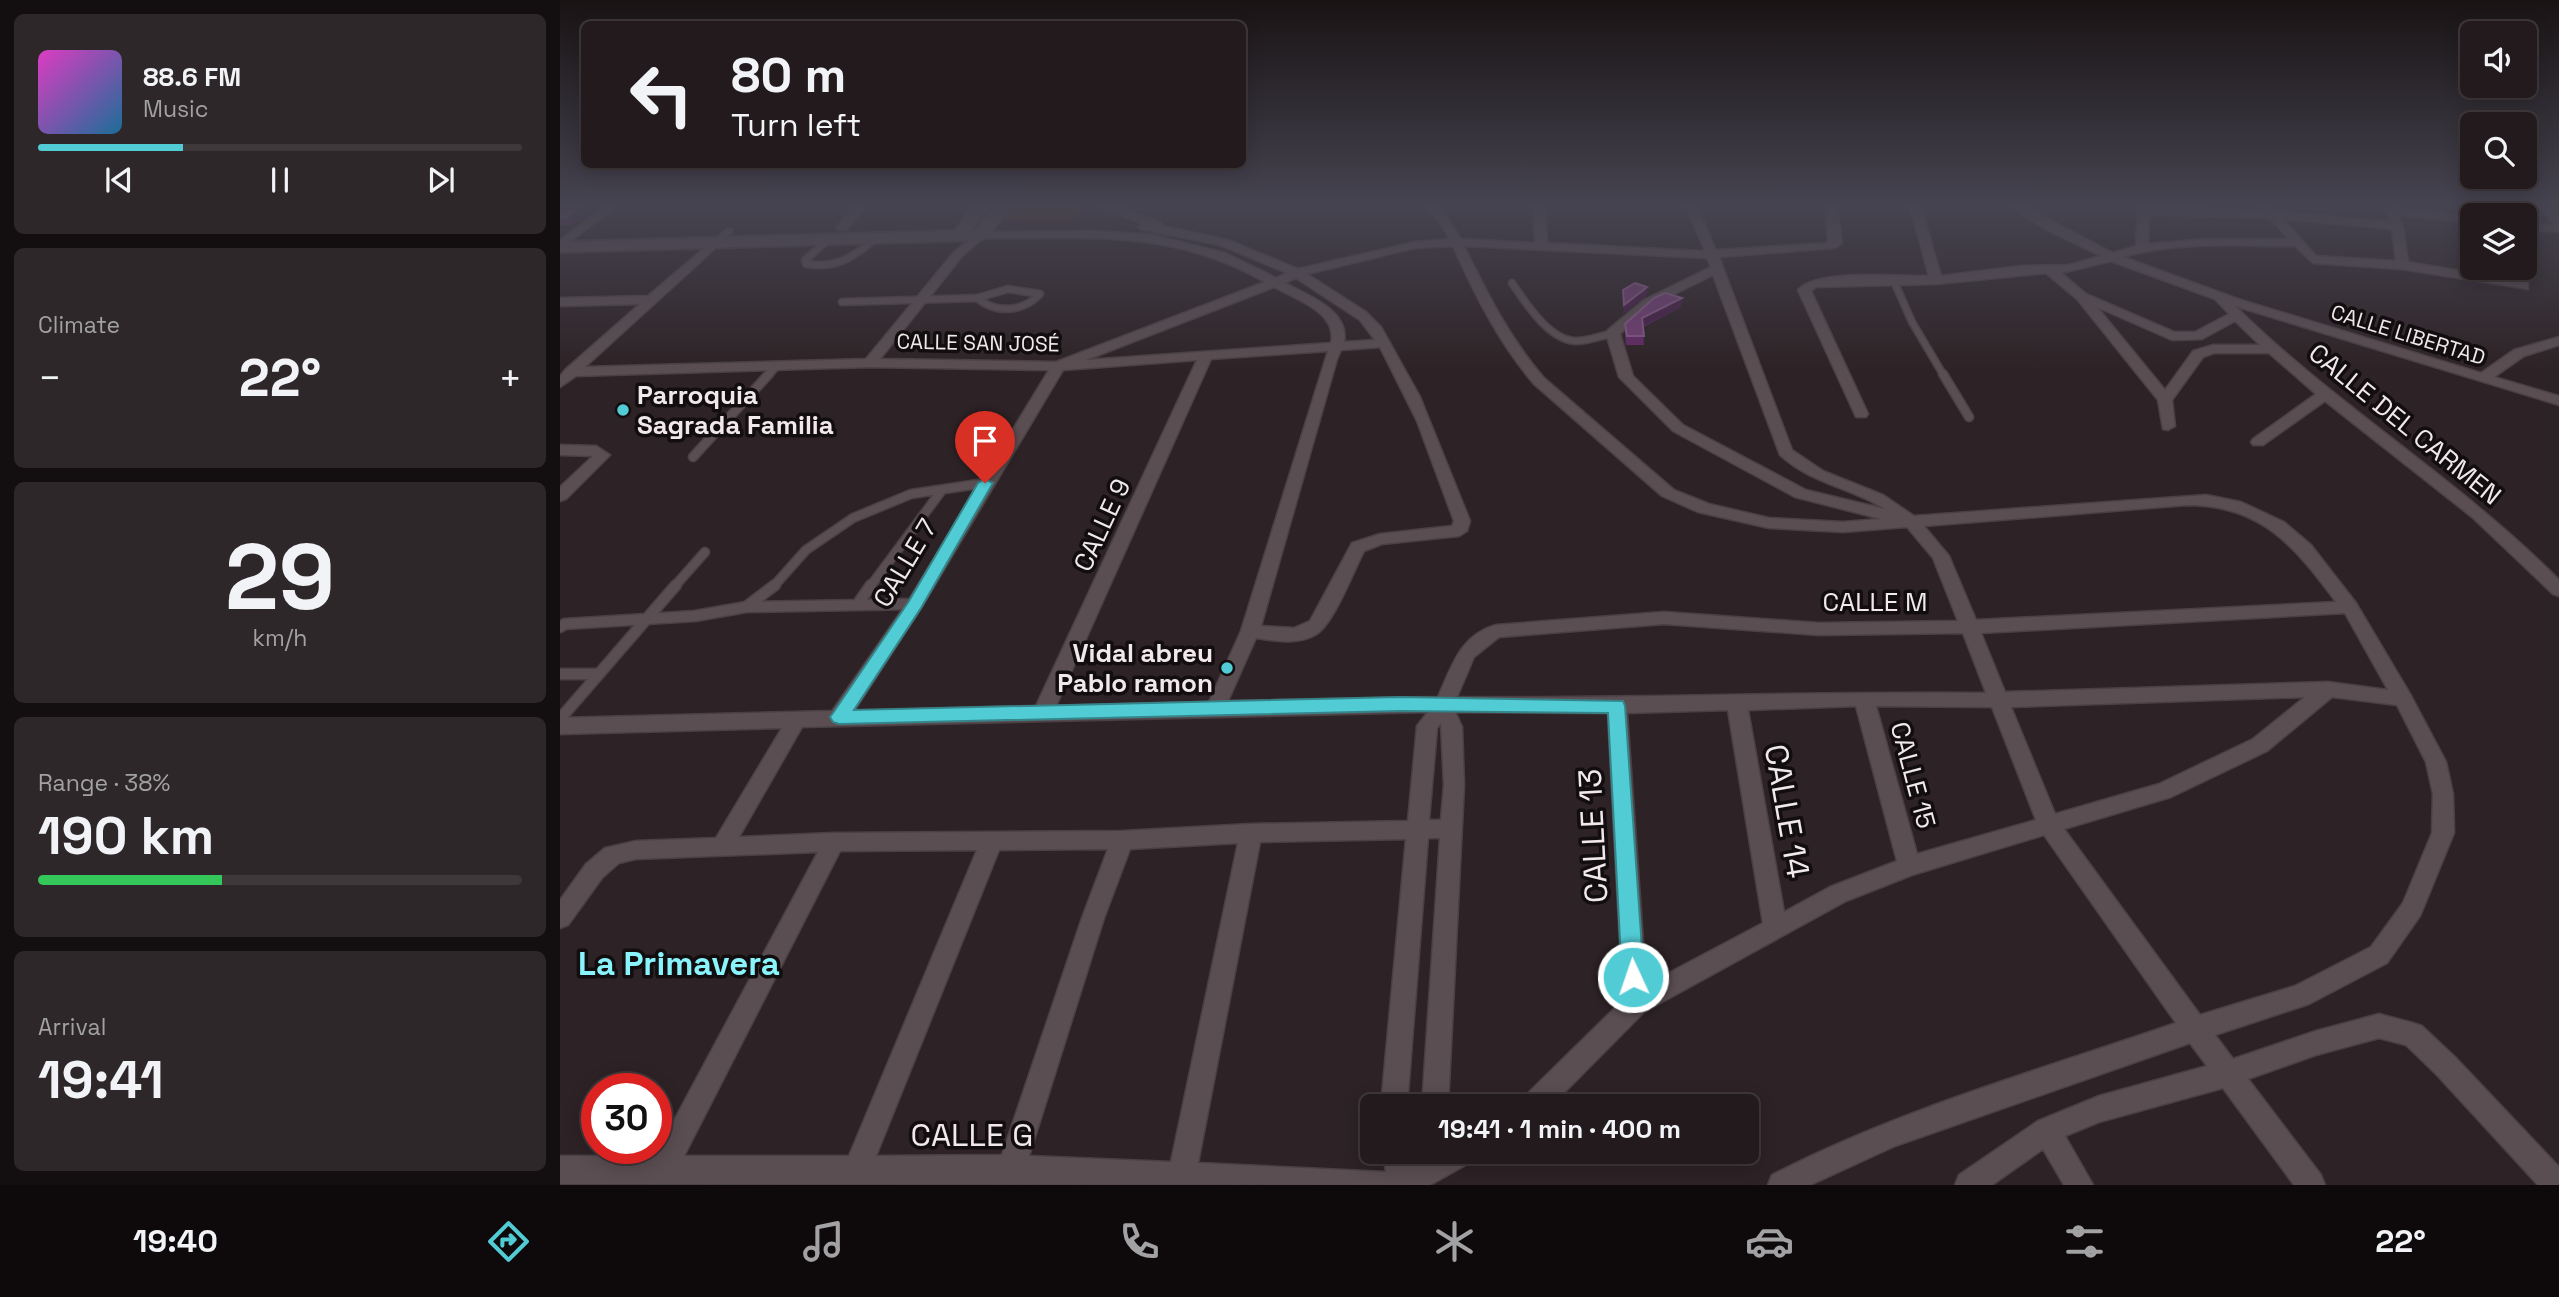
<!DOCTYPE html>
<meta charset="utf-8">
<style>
body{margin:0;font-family:"Space Grotesk",sans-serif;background:#2e2729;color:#f1f3f6;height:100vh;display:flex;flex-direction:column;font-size:26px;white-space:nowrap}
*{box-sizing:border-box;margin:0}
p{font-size:23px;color:#a2a1a3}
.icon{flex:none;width:38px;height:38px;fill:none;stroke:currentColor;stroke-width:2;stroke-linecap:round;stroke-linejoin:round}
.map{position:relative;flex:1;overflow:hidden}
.side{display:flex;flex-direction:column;gap:14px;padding:14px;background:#130e0f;width:560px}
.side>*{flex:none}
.top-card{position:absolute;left:21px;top:21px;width:665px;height:147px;border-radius:10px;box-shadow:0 4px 18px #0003,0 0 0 2px #3f383b;background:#221a1c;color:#f1f3f6;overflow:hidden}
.fabs{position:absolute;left:1900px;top:21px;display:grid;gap:14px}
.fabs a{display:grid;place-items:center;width:77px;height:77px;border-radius:10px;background:#221a1c;box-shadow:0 4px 18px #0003,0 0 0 2px #3f383b;font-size:35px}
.speed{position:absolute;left:21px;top:1073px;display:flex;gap:14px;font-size:35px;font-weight:700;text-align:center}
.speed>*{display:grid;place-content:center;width:91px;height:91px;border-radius:50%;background:#221a1c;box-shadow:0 4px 18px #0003,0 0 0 2px #3f383b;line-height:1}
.speed .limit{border:10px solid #d22;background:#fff;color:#111}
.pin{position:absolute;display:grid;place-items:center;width:60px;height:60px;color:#fff;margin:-72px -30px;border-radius:50% 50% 50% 0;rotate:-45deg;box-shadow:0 0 7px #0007}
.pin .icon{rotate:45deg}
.me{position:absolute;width:77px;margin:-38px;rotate:357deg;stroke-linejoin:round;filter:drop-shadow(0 0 5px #0008)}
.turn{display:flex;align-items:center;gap:24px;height:147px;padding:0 35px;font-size:32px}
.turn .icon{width:91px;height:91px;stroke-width:2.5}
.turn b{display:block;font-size:49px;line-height:60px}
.big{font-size:52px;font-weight:700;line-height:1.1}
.side .card{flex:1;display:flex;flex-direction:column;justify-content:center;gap:10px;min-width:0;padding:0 24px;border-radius:10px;background:#2e2729}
.side .dial{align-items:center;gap:0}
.dial b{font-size:91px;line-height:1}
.song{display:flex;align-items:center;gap:21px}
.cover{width:84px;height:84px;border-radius:10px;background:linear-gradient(135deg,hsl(310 70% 55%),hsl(200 70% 35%))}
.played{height:7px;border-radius:4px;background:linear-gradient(90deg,#51ccd5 30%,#3f383b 30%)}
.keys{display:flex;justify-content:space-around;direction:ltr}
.heat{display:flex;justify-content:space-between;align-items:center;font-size:38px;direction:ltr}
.charge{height:10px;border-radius:5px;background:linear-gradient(90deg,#34c759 38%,#3f383b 0)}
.trip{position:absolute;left:800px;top:1094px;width:399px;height:70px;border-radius:10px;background:#221a1c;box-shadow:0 4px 18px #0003,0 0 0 2px #3f383b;font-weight:700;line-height:70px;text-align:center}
.tabs{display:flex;height:112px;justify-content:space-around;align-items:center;background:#0e0a0b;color:#a2a1a3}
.tabs .icon{width:49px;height:49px}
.tabs .on{color:#51ccd5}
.tabs b{font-size:32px;color:#f1f3f6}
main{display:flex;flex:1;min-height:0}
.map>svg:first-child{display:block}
.green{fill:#572f0a}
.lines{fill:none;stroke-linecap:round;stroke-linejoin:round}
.service-far2-casing{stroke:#4a4044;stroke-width:9}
.service-far1-casing{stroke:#4a4044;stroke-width:11}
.service-casing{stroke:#4a4044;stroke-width:13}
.minor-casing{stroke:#4a4044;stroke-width:3}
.secondary-casing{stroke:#4a4044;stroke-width:4}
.service-far2{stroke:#5b4e52;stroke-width:6}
.service-far1{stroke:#5b4e52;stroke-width:8}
.service{stroke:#5b4e52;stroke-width:10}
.minor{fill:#5b4e52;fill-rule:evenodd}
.secondary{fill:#5b4e52;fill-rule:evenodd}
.wall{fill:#632966}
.shaded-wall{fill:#471e46}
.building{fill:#723e74;stroke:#865887;stroke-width:2}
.route{fill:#51ccd5;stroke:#35858a;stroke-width:2}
.poi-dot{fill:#51ccd5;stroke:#120d0e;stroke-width:2.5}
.labels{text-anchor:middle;stroke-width:7;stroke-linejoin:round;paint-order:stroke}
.far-street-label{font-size:21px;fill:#f0e8ea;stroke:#120d0e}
.poi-label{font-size:26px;font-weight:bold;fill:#f0e8ea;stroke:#120d0e;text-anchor:start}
.street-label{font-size:26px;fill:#f0e8ea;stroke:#120d0e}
.near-street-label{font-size:32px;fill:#f0e8ea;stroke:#120d0e}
.near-neighbourhood-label{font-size:33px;font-weight:bold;fill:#89f4fc;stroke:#120d0e}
</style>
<main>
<section class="side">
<div class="card">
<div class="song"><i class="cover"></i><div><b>88.6 FM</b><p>Music</p></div></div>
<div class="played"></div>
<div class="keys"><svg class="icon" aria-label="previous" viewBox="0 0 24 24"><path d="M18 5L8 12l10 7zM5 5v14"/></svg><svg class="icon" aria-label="pause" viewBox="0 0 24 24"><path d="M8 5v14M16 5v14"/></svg><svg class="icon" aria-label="next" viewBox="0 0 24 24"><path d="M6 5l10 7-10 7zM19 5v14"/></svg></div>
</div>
<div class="card"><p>Climate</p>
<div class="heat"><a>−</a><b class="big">22°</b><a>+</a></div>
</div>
<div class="card dial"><b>29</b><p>km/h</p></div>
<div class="card"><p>Range · 38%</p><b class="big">190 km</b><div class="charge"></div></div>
<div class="card"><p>Arrival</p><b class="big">19:41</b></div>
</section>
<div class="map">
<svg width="1999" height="1185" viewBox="0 0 1999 1185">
<rect width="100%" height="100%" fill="#2d2225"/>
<path class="green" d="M453,207H522L513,220H443Z"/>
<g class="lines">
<g class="service-far2-casing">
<path id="service-far2" d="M269,239L245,260L246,264C276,269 294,257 316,238
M1333,279L1352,322L1384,376
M952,283C966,303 988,339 1015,341C1028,341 1041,336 1053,333
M448,289L480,294C463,312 436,314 417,298Z
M282,302L417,298
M208,376L217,366"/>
</g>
<g class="service-far1-casing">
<path id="service-far1" d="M1383,374L1409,417
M133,457L209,374
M114,587L145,552
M213,587L246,550L293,518L351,494L425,483
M310,587L382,490"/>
</g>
<g class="service-casing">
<path id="service" d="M297,605L311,585
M186,607L355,604
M0,627L5,624L135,616L186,607L215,585
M0,674H39
M0,719L116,585"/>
</g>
<g class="minor-casing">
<path id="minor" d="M44,207H56L0,249V240Z
M294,207H305L286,230H278L276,228Z
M542,207H558L601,223L602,226L668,240L738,269L855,242L890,239L879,222L866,207H878L882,210L901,239L975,243L974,207H985L987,243L1142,251H1145L1126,207H1137L1156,250L1268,243L1266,207H1277L1282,243L1275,248L1159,257L1232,450L1263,471L1323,495L1354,516L1646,495L1681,502L1724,522L1751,545L1796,603L1850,694L1886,762L1893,794L1894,833L1860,916L1827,963L1749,1004L1655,1035L1673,1059L1756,1031L1819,1014L1853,1023L1862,1026L1895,1057L1999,1167V1185H1978L1877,1075L1846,1045L1819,1038L1756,1055L1688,1079L1761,1175L1765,1185H1734L1663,1088L1539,1122L1505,1136L1533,1185H1504L1483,1149L1432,1185H1395L1399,1175L1478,1121L1539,1096L1647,1066L1630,1043L1335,1146L1250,1185H1208L1212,1175C1340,1109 1480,1070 1616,1023L1484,835L1352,875L1286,901L1084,1012L991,1106H960L964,1097L1063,1000L1048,713L895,712L902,727L904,785L888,1106H862L880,838H868L847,1106H821L846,839L700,842L638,1163L826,1172L823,1152H914L911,1162L870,1185L0,1184V1156H95L258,852L76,859L59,863L42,878L8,925L0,928V900L26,864L45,848L76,841L156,838L222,728L0,734V718L272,711L349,600L489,370L310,367L16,376L0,387V376L6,369L80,304L0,306V298L88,296L168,228L172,229V233L25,367L306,359L395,251L420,232L536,231L593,235L665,253L716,278L727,273L660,245L580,229L578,227L583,224ZM423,238C526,239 611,228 705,282L496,362L320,359L403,255ZM893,246C915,295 939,343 974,384L1102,496L1138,512L1209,528L1283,532L1347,527L1373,558L1398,621L1259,623L1104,612L936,625C900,635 892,666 878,697L668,701L696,638C716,641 737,645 755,635C773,626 794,570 804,551L822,544L899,536L907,531L910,521L860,397L821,327L806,312L747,274L855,248ZM904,246L1147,258L1151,267L1084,300L1048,330L1046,333L1059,377L1113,431L1235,497L1321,519L1283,522L1209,518L1149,504L1114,490L984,378C950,339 927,293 904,246ZM1153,275L1220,455C1250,483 1291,488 1325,509L1246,490L1123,425L1073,376L1060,334L1092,305ZM736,278L800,320L815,340L784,342C790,310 747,295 725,283ZM714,287C735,299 778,312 771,343L526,360ZM820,347L857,421L894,521L892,526L820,534L792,543L750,621L734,628L701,626L777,359L781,350ZM768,351L681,631L649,702L496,706L651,359ZM637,360L476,706L294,711L361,608L503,370ZM1627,505C1702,505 1735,547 1776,602L1416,620L1389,556L1364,526ZM1785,613L1828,690L1768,682L1445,692L1421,633ZM1104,624L1259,635L1403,633L1426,693C1250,691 1073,699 897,697L914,657L939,637ZM1745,697L1693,739L1599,784L1495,814L1451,707ZM1772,697L1837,705L1866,762L1873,794L1872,833L1843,903L1811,947L1735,986L1640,1015L1504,829L1611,797L1707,751ZM1296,706L1337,861L1270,887L1224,912L1188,710ZM1316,706L1432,707L1476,820L1357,854ZM1168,710L1203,923L1086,985L1067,713ZM868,712L857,726L848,821L691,824L562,831L274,833L179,837L242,727ZM881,723L884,785L881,820H869L877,728ZM678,843L611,1162L469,1156L544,918L570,849ZM548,849L522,918L442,1155L316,1156L439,850ZM417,850L289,1156H124L280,851Z
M1350,207H1361L1381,276L1461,266L1509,265L1541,256L1487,230L1451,207H1465L1553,253L1576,246L1578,207L1704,211L1701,207H1712L1717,212L1830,222L1829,214L1825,211L1831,208L1913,217V223L1838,215L1843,226L1848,262L1964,282L1968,283V289L1842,269L1753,263L1735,246C1678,246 1618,241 1563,257L1678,299L1921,373L1954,350L1999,337V345L1964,356L1934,377L1999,396V405L1675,306C1776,406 1899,479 1999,580V596L1993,594L1912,517L1765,401L1703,445H1693L1691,442L1693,439L1756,394L1709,353H1654L1643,357L1612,400L1615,426L1608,430L1603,429L1598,400L1517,299L1486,273L1376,284L1256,287L1251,291L1308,414L1306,417H1296L1238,290C1258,268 1339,277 1369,276ZM1589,215L1710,218L1729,239H1645L1588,244ZM1723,219L1832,229L1836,261L1756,256ZM1551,261L1655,299L1669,314L1635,332H1614L1526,294L1501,273ZM1537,307L1612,340L1642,339L1675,321L1700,345H1653L1633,351L1605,390Z
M1981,207H1992L1999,216V232L1965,229V223L1994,225Z
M0,445L36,446L50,455L6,499L0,501V487L33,456L0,455Z"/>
</g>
<g class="secondary-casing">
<path id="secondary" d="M413,207H428L412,230H415L435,207H451L426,238L420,240L0,252V242L395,231Z"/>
</g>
<use href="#service-far2" class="service-far2"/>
<use href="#service-far1" class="service-far1"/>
<use href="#service" class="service"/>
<use href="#minor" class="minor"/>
<use href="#secondary" class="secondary"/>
</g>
<path class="wall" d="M0,207H35L12,225H0Z
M1122,298L1121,307L1083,327L1084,345H1066L1065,333V324Z"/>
<path class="shaded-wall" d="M20,207H35L12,225L7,217Z
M1087,287V296L1063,314L1064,305Z
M1122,298L1121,307L1081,327L1082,318Z"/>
<path class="building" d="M0,207H20L7,217H0Z
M1075,283L1087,287L1064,305L1063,290Z
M1105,293L1122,298L1082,318L1084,336H1067L1065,324L1094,298Z
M1026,1094L1045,1106H1018Z"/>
<linearGradient id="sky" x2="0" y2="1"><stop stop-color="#191314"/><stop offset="0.55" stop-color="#464451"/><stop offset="1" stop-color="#464451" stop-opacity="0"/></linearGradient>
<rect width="1999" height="373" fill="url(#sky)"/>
<path class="route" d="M425,479L433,483L361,608L294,710L840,697L1063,701L1065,706L1084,977L1081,984L1073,987L1065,984L1062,977L1048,713L840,711L279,724L273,722L270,717L273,713L349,601L418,483Z"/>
<g class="poi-dot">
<circle cx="63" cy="410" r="7"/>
<circle cx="667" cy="668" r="7"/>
</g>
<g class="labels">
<g class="far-street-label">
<text transform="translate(1848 335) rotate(17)" y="7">CALLE LIBERTAD</text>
<text transform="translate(418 343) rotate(1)" y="7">CALLE SAN JOSÉ</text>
</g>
<g class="poi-label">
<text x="77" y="404">Parroquia<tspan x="77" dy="30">Sagrada Familia</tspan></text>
<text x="653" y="662" text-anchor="end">Vidal abreu<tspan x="653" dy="30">Pablo ramon</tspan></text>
</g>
<g class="street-label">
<text transform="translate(1845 424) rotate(39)" y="9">CALLE DEL CARMEN</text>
<text transform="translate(542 525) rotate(-65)" y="9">CALLE 9</text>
<text transform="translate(345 563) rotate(-59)" y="9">CALLE 7</text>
<text x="1315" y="611">CALLE M</text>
<text transform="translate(1353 775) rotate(75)" y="9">CALLE 15</text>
</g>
<g class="near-street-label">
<text transform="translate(1227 811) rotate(80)" y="11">CALLE 14</text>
<text transform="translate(1033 836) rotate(-93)" y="11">CALLE 13</text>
<text x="412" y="1146">CALLE G</text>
</g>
<g class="near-neighbourhood-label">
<text x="119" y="975">La Primavera</text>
</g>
</g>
</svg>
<div class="fabs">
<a><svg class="icon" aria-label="sound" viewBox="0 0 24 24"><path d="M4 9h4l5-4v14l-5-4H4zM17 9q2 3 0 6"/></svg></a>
<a><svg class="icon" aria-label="search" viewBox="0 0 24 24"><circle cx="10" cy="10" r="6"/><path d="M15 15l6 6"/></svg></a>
<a><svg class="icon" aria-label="layers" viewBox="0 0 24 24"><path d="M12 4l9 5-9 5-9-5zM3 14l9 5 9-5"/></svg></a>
</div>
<div class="speed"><div class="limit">30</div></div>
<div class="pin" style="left:425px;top:483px;background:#d93025"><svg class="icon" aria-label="arrive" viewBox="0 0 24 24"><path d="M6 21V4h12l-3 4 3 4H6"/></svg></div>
<svg class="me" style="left:1073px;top:977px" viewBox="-20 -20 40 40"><circle r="17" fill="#51ccd5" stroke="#fff" stroke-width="3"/><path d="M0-11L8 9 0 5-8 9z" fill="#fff"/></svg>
<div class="trip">19:41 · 1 min · 400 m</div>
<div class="top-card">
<div class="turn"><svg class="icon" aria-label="left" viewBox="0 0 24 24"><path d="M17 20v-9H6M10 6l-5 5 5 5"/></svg><div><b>80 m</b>Turn left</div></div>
</div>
</div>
</main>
<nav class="tabs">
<b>19:40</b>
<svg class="icon on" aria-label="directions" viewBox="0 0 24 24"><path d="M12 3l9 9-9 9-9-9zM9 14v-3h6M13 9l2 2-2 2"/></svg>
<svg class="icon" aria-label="music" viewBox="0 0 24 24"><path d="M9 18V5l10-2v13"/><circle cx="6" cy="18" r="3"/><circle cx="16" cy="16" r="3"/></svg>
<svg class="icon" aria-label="phone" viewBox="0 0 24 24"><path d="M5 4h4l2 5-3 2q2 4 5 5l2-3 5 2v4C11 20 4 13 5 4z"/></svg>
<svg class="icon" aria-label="climate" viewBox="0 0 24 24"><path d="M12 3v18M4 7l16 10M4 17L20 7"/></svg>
<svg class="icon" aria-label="car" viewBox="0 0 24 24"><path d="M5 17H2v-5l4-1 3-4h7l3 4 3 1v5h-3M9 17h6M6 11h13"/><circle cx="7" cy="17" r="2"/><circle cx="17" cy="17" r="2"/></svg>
<svg class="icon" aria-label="filters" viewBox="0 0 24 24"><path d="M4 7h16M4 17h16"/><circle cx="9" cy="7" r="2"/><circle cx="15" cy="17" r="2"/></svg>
<b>22°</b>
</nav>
